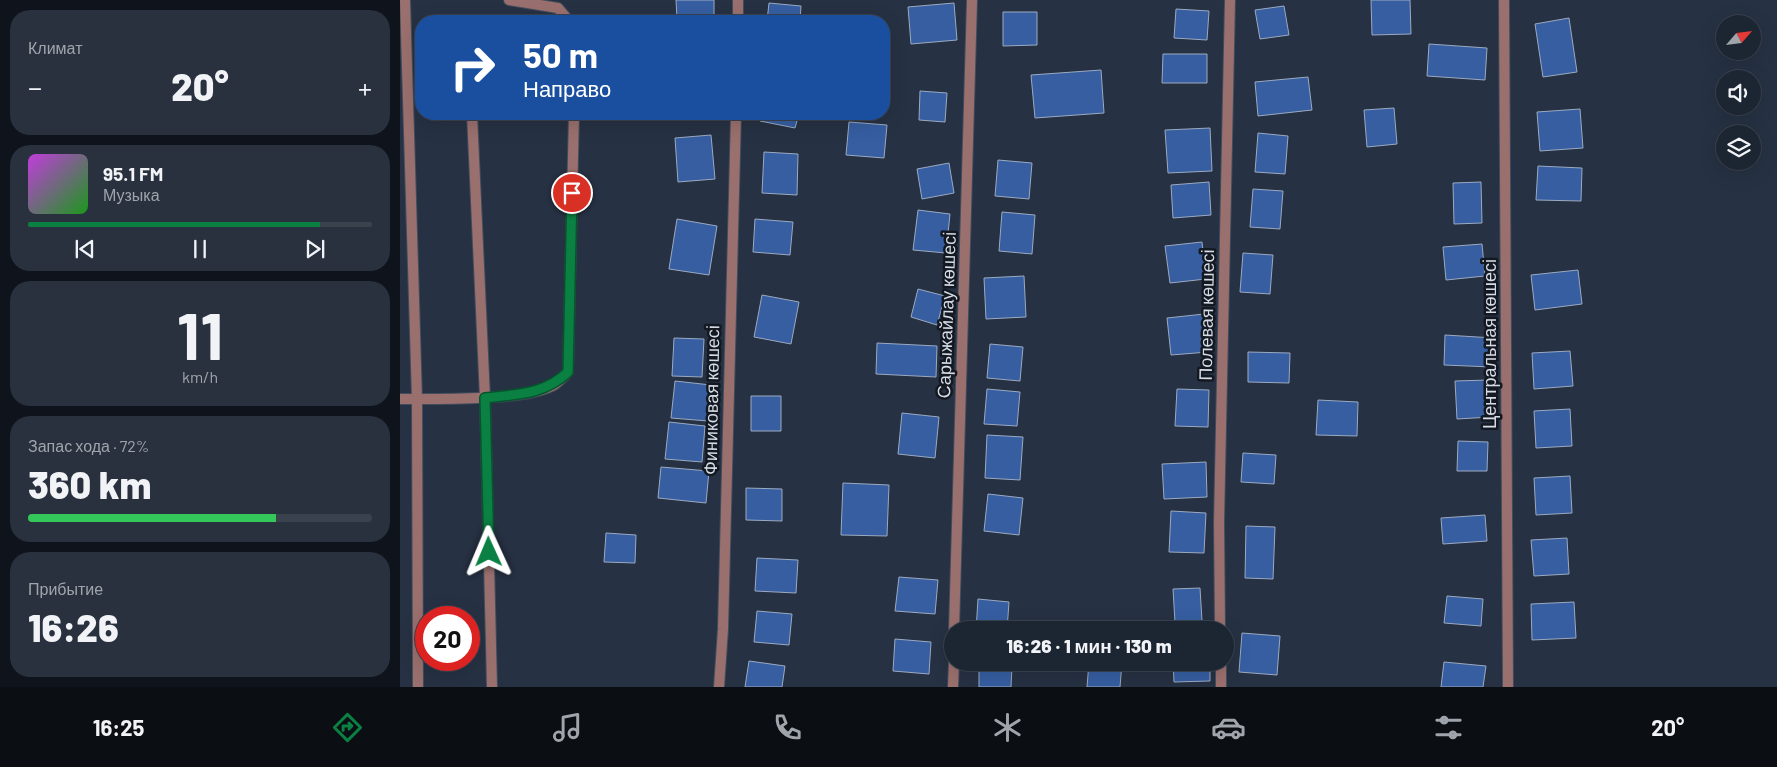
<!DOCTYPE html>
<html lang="ru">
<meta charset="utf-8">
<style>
body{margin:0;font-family:Barlow,sans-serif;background:#29313e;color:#f1f3f6;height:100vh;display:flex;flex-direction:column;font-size:19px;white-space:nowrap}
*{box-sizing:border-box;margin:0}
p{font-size:16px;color:#a0a5ac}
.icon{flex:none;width:28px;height:28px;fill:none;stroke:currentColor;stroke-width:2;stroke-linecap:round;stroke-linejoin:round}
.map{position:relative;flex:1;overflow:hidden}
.drawer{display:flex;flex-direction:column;gap:10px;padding:10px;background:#0f141c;width:400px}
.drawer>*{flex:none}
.hud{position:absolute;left:15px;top:15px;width:475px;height:105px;border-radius:20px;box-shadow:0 5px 20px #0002,0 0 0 1px #3a424d;background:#1a4fa0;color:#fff;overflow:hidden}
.needle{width:32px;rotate:62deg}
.tools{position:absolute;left:1316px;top:15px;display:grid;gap:10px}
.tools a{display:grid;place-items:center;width:45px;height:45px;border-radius:50%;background:#1c2532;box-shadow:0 5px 20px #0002,0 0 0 1px #3a424d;font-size:25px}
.speed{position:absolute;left:15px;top:606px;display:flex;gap:10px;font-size:25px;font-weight:700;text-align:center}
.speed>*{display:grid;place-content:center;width:65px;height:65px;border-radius:50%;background:#1c2532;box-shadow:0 5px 20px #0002,0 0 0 1px #3a424d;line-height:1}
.speed .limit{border:8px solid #d22;background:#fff;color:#111}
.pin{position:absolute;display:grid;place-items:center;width:42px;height:42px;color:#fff;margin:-21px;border:2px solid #fff;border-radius:50%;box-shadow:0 1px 5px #0007}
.me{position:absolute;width:55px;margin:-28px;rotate:359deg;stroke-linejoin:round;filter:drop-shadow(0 0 4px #0008)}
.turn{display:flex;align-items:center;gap:18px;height:105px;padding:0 25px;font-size:22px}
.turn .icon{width:65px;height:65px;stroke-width:2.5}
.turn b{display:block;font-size:35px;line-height:42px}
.big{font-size:38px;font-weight:800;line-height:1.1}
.drawer .card{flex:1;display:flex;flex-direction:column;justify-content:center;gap:8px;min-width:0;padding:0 18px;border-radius:20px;background:#29313e}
.drawer .dial{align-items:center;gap:0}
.dial b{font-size:65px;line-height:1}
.song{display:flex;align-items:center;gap:15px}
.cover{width:60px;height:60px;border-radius:8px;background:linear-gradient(135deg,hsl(290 70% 55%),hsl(120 70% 35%))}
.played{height:5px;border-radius:2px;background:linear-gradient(90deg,#0b8043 85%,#3a424d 85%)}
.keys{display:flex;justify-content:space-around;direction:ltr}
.heat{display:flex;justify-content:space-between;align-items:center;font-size:28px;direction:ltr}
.charge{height:8px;border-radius:4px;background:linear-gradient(90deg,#34c759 72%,#3a424d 0)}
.trip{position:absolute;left:544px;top:621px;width:290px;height:50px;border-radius:25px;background:#1c2532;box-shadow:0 5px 20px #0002,0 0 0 1px #3a424d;font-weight:800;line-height:50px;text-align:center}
.menu{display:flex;height:80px;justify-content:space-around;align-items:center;background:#0b0f14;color:#a0a5ac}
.menu .icon{width:35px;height:35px}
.menu .on{color:#0b8043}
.menu b{font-size:22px;color:#f1f3f6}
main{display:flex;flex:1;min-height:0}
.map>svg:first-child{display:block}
.building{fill:#365ea1;stroke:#9caac1}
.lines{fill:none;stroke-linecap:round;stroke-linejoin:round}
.service-casing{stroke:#424c5d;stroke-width:12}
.minor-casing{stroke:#424c5d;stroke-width:12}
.tertiary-casing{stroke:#424c5d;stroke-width:12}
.service{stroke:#9a706e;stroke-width:10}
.minor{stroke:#9a706e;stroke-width:10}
.tertiary{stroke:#9a706e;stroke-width:10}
.route-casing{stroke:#07532c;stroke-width:12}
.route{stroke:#0b8043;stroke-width:9}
.labels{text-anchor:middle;stroke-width:5;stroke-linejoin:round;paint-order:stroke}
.street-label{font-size:18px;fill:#d4dce7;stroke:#141921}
</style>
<main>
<section class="drawer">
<div class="card"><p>Климат</p>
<div class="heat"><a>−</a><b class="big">20°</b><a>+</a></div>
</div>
<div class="card">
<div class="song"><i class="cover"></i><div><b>95.1 FM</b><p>Музыка</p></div></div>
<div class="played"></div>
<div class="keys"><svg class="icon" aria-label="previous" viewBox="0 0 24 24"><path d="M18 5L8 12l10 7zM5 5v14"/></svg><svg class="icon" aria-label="pause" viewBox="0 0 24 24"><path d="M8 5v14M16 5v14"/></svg><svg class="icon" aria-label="next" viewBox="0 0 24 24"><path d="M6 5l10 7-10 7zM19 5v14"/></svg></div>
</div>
<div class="card dial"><b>11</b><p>km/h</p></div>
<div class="card"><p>Запас хода · 72%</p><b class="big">360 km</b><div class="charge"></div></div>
<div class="card"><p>Прибытие</p><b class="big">16:26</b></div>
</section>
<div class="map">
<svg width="1377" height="687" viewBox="0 0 1377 687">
<rect width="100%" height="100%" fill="#263143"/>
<path class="building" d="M276,0H314V19H277Z
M971,0H1010L1011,34L972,35Z
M369,3L401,6L400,21H367Z
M554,3L557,40L511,44L508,7Z
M884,6L889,35L860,39L855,10Z
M776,9L809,11L807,40L774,38Z
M603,12H637V45L603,46Z
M1169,18L1177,72L1143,77L1135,24Z
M1029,44L1087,48L1085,80L1027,76Z
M763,54H807V83H762Z
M701,70L704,113L635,118L631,75Z
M908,77L912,110L858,116L855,82Z
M520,91L547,93L545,122L519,120Z
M994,108L997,144L967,147L964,110Z
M1180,109L1183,148L1140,151L1137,112Z
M362,114H399L395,128L360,121Z
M449,122L487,125L484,158L446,155Z
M810,128L812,171L768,173L765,130Z
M858,133L888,136L885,174L855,172Z
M311,135L315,179L278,182L275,138Z
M364,152L398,154L397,195L362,193Z
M598,160L632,163L629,199L595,196Z
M549,163L554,193L522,199L517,169Z
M1138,166L1182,168L1181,201L1136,200Z
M809,182L811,215L773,218L771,185Z
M1081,182L1082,223L1054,224L1053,183Z
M853,189L883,191L880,229L850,227Z
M518,210L550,214L546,253L513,250Z
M602,212L635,215L632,254L599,251Z
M277,219L317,226L309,275L269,269Z
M355,219L393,222L390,255L353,252Z
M802,242L806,279L770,283L765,246Z
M1082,244L1085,276L1046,280L1043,247Z
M843,253L873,255L870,294L840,292Z
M1178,270L1182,304L1135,310L1131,275Z
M624,276L626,317L586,319L584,278Z
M518,289L545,296L537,325L511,317Z
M362,295L399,302L391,344L354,337Z
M804,314L808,352L771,355L767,318Z
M1045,335L1094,338L1092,367L1044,365Z
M274,338L304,339L302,377L272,376Z
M477,343L537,346L536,377L476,374Z
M590,344L623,347L620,381L587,378Z
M1170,351L1173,386L1134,389L1132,353Z
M848,352L890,353L889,383L848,382Z
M1089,380L1091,417L1057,419L1055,381Z
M275,381L311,385L308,421L271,418Z
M587,389L620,392L617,426L584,424Z
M777,389L809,390L808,427L775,426Z
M351,396H381V431H351Z
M918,400L958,402L957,436L916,435Z
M1170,409L1172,446L1136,448L1134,411Z
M502,413L539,417L535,458L498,454Z
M269,422L305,426L302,462L265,459Z
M587,435L623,437L620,480L585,478Z
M1058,441L1088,442L1087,471H1057Z
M843,453L876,455L874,484L841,482Z
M806,462L807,497L764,499L762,464Z
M261,467L309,471L306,503L258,498Z
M1170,476L1172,513L1136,515L1134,478Z
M443,483L489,485L487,536L441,535Z
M346,488L382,489V521L346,520Z
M588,494L623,498L619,535L584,531Z
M771,511L806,513L804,553L769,552Z
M1085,515L1087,541L1043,544L1041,518Z
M846,526L875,527L873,579L845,578Z
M206,533L236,535L235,563L204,562Z
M1167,538L1169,574L1134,576L1131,540Z
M357,558L398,560L396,593L355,591Z
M499,577L538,580L535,614L495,611Z
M800,588L802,621L775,622L773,589Z
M1047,596L1083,599L1081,626L1044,623Z
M578,599L609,602L607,630H576Z
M1174,602L1176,638L1132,640L1131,604Z
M357,611L392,614L389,645L354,642Z
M842,633L880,636L877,675L839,672Z
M495,639L531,642L529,674L493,671Z
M349,661L385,666L382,687H345Z
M689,662H722L720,687H687Z
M773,662H810V681L774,682Z
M1044,662L1086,666L1083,687H1041Z
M579,666H612L611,687H579Z"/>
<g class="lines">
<g class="service-casing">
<path id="service" d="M109,0L158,8L169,21
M72,114L85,398L92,687
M17,399C49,399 127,400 154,385C159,382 164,376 168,372L174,114"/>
</g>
<g class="minor-casing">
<path id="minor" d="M1104,0L1108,687
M338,21V0
M0,399H17
M554,630L572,0
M820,630L819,522L830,0
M821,662V687
M319,687L323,629L336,114
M553,687L554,662"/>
</g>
<g class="tertiary-casing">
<path id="tertiary" d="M5,0L17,399L18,687"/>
</g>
<use href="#service" class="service"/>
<use href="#minor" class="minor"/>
<use href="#tertiary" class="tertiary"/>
</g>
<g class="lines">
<g class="route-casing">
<path id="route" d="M89,552L85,398C117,394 144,395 168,372L172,193"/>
</g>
<use href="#route" class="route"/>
</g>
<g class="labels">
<g class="street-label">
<text transform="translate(547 315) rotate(-88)" y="6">Сарыжайлау көшесі</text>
<text transform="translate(807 315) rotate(-89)" y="6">Полевая көшесі</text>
<text transform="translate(1090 344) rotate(-90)" y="6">Центральная көшесі</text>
<text transform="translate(312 400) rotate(-89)" y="6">Финиковая көшесі</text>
</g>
</g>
</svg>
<div class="tools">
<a><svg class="needle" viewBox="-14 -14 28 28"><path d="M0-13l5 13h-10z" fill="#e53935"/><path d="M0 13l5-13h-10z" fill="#a0a5ac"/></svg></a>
<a><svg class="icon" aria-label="sound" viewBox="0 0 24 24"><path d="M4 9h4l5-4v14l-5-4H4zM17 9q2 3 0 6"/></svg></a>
<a><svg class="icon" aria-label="layers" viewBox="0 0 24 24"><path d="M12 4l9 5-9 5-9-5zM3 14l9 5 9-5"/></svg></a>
</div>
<div class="speed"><div class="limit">20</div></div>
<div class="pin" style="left:172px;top:193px;background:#d93025"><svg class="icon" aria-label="arrive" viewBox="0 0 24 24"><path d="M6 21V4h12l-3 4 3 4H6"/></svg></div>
<svg class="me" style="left:89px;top:552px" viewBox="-20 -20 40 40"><path d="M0-17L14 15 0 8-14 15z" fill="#0b8043" stroke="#fff" stroke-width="4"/></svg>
<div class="trip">16:26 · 1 мин · 130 m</div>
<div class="hud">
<div class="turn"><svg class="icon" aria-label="right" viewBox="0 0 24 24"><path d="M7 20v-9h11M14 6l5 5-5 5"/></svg><div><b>50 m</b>Направо</div></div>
</div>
</div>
</main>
<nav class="menu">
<b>16:25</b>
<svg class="icon on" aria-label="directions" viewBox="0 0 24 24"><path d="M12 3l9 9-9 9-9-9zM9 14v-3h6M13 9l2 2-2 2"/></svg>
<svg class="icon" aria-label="music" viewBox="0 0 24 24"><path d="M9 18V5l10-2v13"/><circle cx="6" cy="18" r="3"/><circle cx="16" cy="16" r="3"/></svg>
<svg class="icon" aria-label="phone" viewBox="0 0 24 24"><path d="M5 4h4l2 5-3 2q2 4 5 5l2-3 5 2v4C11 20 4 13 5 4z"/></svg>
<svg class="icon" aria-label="climate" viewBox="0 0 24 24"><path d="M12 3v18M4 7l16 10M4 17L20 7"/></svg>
<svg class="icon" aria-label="car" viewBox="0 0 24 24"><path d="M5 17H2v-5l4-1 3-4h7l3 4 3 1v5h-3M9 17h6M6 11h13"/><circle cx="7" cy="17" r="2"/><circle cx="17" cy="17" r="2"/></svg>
<svg class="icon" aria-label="filters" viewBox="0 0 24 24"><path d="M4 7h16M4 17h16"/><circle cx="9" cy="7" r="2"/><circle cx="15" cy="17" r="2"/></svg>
<b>20°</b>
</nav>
